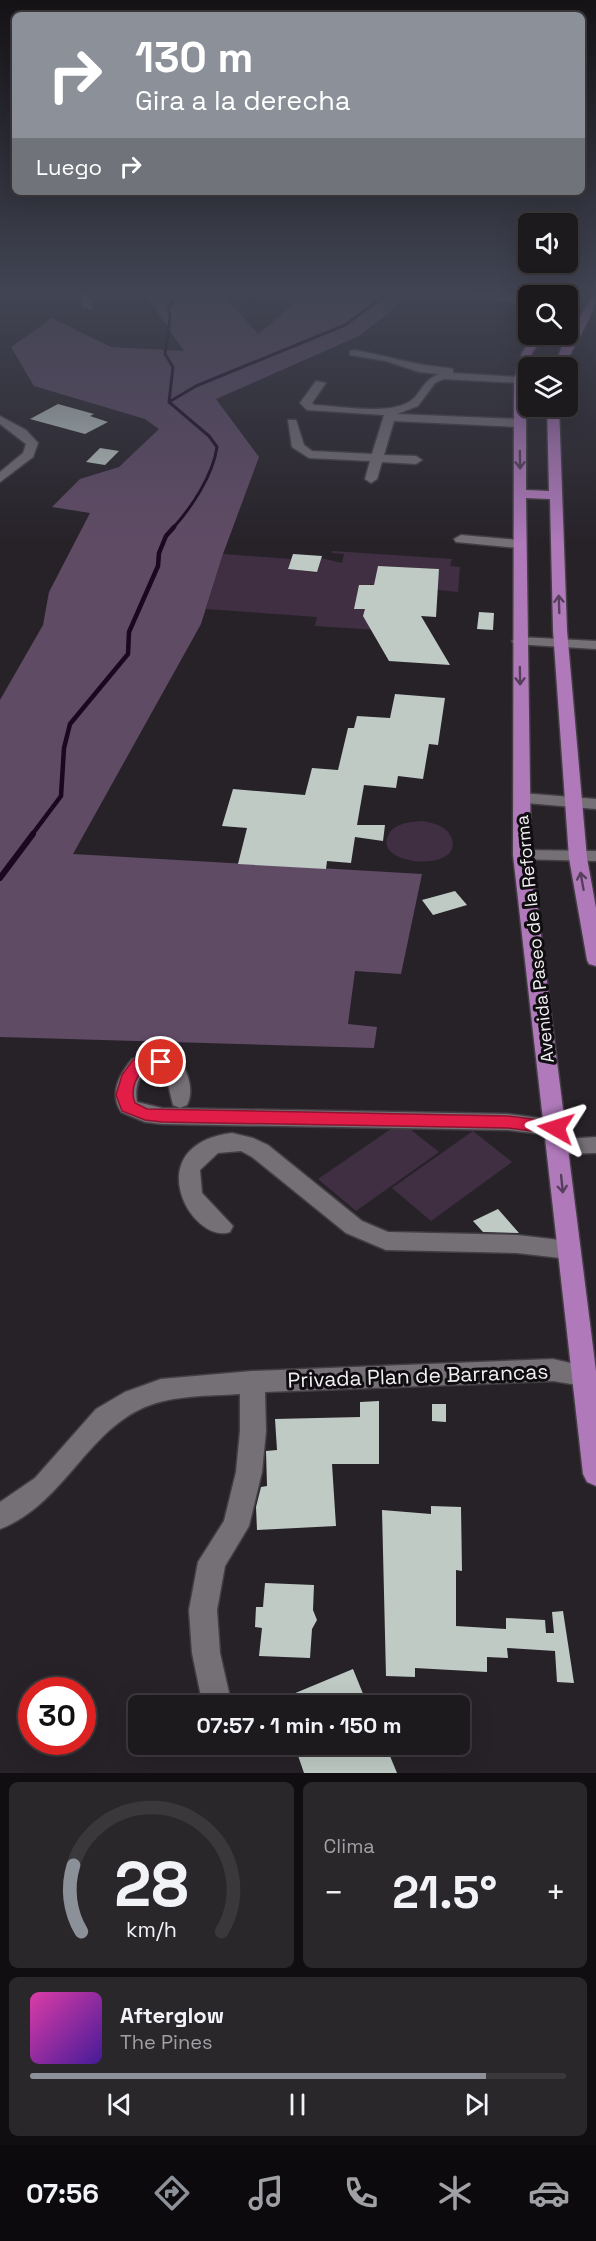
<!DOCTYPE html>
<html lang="es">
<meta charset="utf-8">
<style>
body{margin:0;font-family:"Space Grotesk",sans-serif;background:#2a272b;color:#f1f3f6;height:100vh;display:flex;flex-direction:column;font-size:22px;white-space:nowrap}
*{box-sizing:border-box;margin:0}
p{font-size:20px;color:#a0a1a4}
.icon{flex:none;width:33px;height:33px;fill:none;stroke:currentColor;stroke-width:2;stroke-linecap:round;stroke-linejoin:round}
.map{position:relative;height:1773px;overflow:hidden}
.panel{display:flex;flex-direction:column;gap:9px;padding:9px;background:#100e10;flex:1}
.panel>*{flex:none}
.guide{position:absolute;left:12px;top:12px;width:573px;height:183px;border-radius:9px;box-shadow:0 6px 24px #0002,0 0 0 2px #3b383c;background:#8c9099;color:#fff;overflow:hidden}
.controls{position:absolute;left:518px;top:213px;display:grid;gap:12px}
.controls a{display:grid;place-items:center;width:60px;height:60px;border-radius:9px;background:#1d1a1e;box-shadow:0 6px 24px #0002,0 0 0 2px #3b383c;font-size:30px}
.speed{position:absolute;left:18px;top:1677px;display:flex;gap:12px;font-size:30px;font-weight:700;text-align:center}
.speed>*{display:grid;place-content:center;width:78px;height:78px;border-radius:50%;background:#1d1a1e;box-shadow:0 6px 24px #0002,0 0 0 2px #3b383c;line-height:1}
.speed .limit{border:9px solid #d22;background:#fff;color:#111}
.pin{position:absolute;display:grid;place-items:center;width:51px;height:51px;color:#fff;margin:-26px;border:3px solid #fff;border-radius:50%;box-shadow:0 2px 6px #0007}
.me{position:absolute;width:66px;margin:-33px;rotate:276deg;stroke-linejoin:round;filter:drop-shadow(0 0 4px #0008)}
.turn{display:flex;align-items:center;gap:21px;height:126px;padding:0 24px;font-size:27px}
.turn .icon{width:78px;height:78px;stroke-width:2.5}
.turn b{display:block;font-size:42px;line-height:51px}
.then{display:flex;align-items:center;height:57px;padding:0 24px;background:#0003;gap:12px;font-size:22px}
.big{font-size:45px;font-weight:700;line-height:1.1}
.panel .widget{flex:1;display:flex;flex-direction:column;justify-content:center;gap:9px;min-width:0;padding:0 21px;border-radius:9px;background:#2a272b}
.panel .dial{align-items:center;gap:0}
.dial svg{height:156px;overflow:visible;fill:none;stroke:#3b383c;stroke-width:7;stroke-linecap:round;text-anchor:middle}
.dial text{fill:#f1f3f6;stroke:none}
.song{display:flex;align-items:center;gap:18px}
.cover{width:72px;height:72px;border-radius:9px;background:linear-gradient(135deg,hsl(320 70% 55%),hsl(260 70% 35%))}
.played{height:6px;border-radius:3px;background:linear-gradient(90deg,#8c9099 85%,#3b383c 85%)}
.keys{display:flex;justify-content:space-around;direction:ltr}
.heat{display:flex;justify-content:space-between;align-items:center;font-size:33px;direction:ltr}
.panel .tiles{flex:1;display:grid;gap:9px;grid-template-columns:1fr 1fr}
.widget:last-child{grid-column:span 2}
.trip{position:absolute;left:128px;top:1695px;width:342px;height:60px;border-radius:9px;background:#1d1a1e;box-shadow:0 6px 24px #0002,0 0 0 2px #3b383c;font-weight:700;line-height:60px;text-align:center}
.tabs{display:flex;height:96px;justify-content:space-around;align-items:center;background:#0c0a0c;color:#a0a1a4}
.tabs .icon{width:42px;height:42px}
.tabs .on{color:#8c9099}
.tabs b{font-size:27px;color:#f1f3f6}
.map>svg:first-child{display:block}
.green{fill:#402f43}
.forest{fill:#604b65}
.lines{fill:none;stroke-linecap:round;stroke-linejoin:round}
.stream-far2{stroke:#1a081e;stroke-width:3}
.stream-far1{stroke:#1a081e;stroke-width:4.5}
.stream{stroke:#1a081e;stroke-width:6}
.building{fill:#bfcac5}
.minor-casing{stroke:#423e43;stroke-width:3}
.major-casing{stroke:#423e43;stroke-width:3}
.minor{fill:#756f76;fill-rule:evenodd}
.major{fill:#af79ba;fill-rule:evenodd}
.oneway{stroke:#573e5c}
.route{fill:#e11d48;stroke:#92132f;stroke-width:1.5}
.labels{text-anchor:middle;stroke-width:6;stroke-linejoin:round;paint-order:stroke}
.street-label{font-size:18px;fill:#f2eff3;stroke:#0f0d0f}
.near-street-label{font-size:21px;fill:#f2eff3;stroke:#0f0d0f}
</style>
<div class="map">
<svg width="596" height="1773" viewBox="0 0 596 1773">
<rect width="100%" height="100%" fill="#272228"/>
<path class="green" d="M332,551L452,559L450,566L460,567L458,592L439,590L436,588L439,569L378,566L374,585L370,584L355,609H365L378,630L315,626L317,617L206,609L223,554L291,559L288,568L316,573L321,558L342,563L344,554L332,553Z
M422,821C433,823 448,826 452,839C462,874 370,865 389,834C395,823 410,822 422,821Z
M401,1122L439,1152L356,1211L318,1179Z
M473,1131L512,1162L431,1221L392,1188Z"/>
<path class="forest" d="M145,294H223L258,334L306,294H412L359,336L216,399L259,457L223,554L201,624L73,854L422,874L401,974L355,971L348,1024L377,1027L374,1048L0,1037V700L43,625L49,592L90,513L52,507L80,479L119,467L159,429L145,419L34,386L11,347L52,318L111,347L184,351Z"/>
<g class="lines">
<path class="stream-far2" d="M169,402L196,386L345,325L387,294
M173,528C192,507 213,475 217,447L209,436L169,402L173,367L165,354L170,318L168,308L179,294"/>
<path class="stream-far1" d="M31,836L61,796L64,748L70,724L128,654L129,632L158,566L159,553L166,536L174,527"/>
<path class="stream" d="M0,878L33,834"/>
</g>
<path class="building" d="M58,404L94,414L90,416L108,422L85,434L30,419Z
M100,448L119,451L105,465L86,462Z
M293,554L322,556L317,572L288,569Z
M378,566L439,569L436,617L421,616L450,665L389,661L363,616L365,609H354L359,585H374Z
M479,612L494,613L493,630L477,629Z
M395,694L445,698L438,745L429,744L423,779L398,776L396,788L364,785L357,825H385L383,841L355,837L351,863L327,861L326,869L238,864L247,828L222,826L233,789L305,795L312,768L338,770L348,728H354L357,716L390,718Z
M455,891L467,905L433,915L422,900Z
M498,1209L519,1233L483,1232L473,1221Z
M379,1401V1464H332L336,1526L257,1530L256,1507L261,1487L267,1486L266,1451L277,1450L275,1419L360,1417V1402Z
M432,1404H446V1422L432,1421Z
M431,1506L461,1507L462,1571L456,1570V1626L506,1629V1618L545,1620L546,1633H554L552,1612L563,1611L574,1683L557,1682L555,1651L507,1648L508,1658L487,1657V1672L415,1668V1677L386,1676L382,1510L431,1514Z
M265,1583L314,1585L313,1610L317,1620L312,1629L310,1658L259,1656L262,1628L255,1627L256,1607H263Z
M353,1669L368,1706H298L293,1694Z
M294,1744H385L397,1773H304Z"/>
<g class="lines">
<g class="minor-casing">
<path id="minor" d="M82,294H92L91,309L82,307Z
M459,294H491L528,299V305Z
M354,350C386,355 416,366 449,368L453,369V373L520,377L526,380L520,383L444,379L435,383L418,406L397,414L519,419L525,423L519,427L394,421L384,455L416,456L422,460L416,464L382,462L377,479L371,483L365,479L370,461L309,458L292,447L288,420H296L304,445L312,451L372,454L384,415L307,410L300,403L316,381L326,383L312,403L314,405C339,406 387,415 409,402C422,394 420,382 439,374L419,372L386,361L350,355V351Z
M0,416L26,430L38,443L33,457L0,482V472L23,453L26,444L0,424Z
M461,535L519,540L526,544L519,548L456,542L454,539Z
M519,637L596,641V649L514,644L512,641Z
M521,793L596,799V809L515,802L513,798Z
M522,850L596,851V861L516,859L513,855Z
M160,1055C166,1056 173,1057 178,1061C189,1070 194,1093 187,1105L180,1108L173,1105L165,1072L160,1070H145C137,1080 135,1090 137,1102L162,1108L508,1114L556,1120L564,1122L567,1128L564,1134L556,1136L508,1130L162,1124L145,1122L121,1112C109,1093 119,1075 132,1059Z
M232,1133L253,1138L268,1145L362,1221L388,1232L517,1235L569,1241L577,1244L580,1250L577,1256L569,1259L517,1253L386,1250L346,1233L252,1157L241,1151L218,1153L200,1170L202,1193L233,1226L230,1232C191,1245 137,1145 232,1133Z
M596,1137V1153L558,1154L550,1152L547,1146L550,1140Z
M553,1359L592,1368L595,1375L592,1382L583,1386L553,1381L265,1392L266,1431L262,1472L249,1526L225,1566L217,1610L220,1653L232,1706H203L192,1653L189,1610L198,1562L224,1521L236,1472L240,1431V1394C209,1396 174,1395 145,1407C86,1432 63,1505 0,1529V1502L35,1478L96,1409L125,1392L161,1379L252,1371Z"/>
</g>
<g class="major-casing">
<path id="major" d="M562,294H572V296L567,299V296Z
M596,296C596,313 572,348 564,368H553L563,344L592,297Z
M534,334H545L532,353L526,380V490L549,491L547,406H559L567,630L587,858L596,908V966L589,964L587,960L569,858L553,630L550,499L526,498L531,855L596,1371V1486L587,1482L583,1474L513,855L514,380L522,353Z"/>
</g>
<use href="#minor" class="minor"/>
<use href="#major" class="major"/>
</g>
<defs><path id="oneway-shaft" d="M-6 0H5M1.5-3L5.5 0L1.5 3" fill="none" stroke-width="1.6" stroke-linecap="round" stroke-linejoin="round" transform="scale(1.5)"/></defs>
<g class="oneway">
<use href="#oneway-shaft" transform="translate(520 460) rotate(89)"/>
<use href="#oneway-shaft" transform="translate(559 604) rotate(-92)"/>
<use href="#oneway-shaft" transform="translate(520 676) rotate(89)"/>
<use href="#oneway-shaft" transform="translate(582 881) rotate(-100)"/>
<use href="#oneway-shaft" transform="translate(562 1184) rotate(84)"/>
</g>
<linearGradient id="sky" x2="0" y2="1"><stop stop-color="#151316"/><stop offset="0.54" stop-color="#414453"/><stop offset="1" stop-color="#414453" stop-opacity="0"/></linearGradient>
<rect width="596" height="543" fill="url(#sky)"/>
<path class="route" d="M161,1056L169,1062L166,1065L143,1069C135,1079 130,1091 135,1103L147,1109L508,1116L556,1122L564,1128L556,1134L508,1128L162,1122L145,1120L122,1111L116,1095L122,1075L133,1060Z"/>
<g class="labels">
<g class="street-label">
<text transform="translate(535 939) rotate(-96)" y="6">Avenida Paseo de la Reforma</text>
</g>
<g class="near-street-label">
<text transform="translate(418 1376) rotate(-2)" y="7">Privada Plan de Barrancas</text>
</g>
</g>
</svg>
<div class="controls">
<a><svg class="icon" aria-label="sound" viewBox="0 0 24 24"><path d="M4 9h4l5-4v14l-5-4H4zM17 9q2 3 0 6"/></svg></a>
<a><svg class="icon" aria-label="search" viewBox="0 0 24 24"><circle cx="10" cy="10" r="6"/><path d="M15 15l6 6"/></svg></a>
<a><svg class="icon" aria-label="layers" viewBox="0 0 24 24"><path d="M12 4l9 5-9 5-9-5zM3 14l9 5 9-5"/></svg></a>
</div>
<div class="speed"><div class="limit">30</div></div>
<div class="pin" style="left:161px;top:1062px;background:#d93025"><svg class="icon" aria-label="arrive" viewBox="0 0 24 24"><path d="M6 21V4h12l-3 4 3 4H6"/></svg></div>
<svg class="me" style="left:556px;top:1128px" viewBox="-20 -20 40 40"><path d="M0-17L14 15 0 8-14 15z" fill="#e11d48" stroke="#fff" stroke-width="4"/></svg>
<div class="trip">07:57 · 1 min · 150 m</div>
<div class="guide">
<div class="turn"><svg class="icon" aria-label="right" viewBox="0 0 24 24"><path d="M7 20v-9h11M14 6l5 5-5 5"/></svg><div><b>130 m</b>Gira a la derecha</div></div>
<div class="then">Luego<svg class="icon" aria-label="right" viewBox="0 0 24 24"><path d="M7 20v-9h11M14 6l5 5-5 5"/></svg></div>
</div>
</div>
<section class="panel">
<div class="tiles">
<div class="widget dial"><svg viewBox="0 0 100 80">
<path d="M14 69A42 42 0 1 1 86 69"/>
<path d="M14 69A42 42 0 0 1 10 35" stroke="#8c9099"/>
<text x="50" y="56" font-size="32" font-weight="700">28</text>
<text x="50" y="72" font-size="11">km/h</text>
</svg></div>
<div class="widget"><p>Clima</p>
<div class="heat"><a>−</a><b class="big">21.5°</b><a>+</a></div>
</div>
<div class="widget">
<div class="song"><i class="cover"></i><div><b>Afterglow</b><p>The Pines</p></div></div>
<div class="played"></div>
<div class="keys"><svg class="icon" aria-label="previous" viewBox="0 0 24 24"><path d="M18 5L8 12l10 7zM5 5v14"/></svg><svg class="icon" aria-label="pause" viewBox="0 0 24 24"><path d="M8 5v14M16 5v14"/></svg><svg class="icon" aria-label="next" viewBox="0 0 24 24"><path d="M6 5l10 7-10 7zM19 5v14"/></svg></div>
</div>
</div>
</section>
<nav class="tabs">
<b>07:56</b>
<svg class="icon on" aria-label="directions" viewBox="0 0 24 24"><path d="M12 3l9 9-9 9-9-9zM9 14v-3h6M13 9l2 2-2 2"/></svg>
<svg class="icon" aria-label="music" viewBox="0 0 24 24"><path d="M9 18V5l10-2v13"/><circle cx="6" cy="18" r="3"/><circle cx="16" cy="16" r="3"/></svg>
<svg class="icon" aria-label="phone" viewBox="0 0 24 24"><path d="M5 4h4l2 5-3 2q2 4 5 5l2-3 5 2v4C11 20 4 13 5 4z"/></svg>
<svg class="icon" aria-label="climate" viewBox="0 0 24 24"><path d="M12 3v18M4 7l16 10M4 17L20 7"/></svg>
<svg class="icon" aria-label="car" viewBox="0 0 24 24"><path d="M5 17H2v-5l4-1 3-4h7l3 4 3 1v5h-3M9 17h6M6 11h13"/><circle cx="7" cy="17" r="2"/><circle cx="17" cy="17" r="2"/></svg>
</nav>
